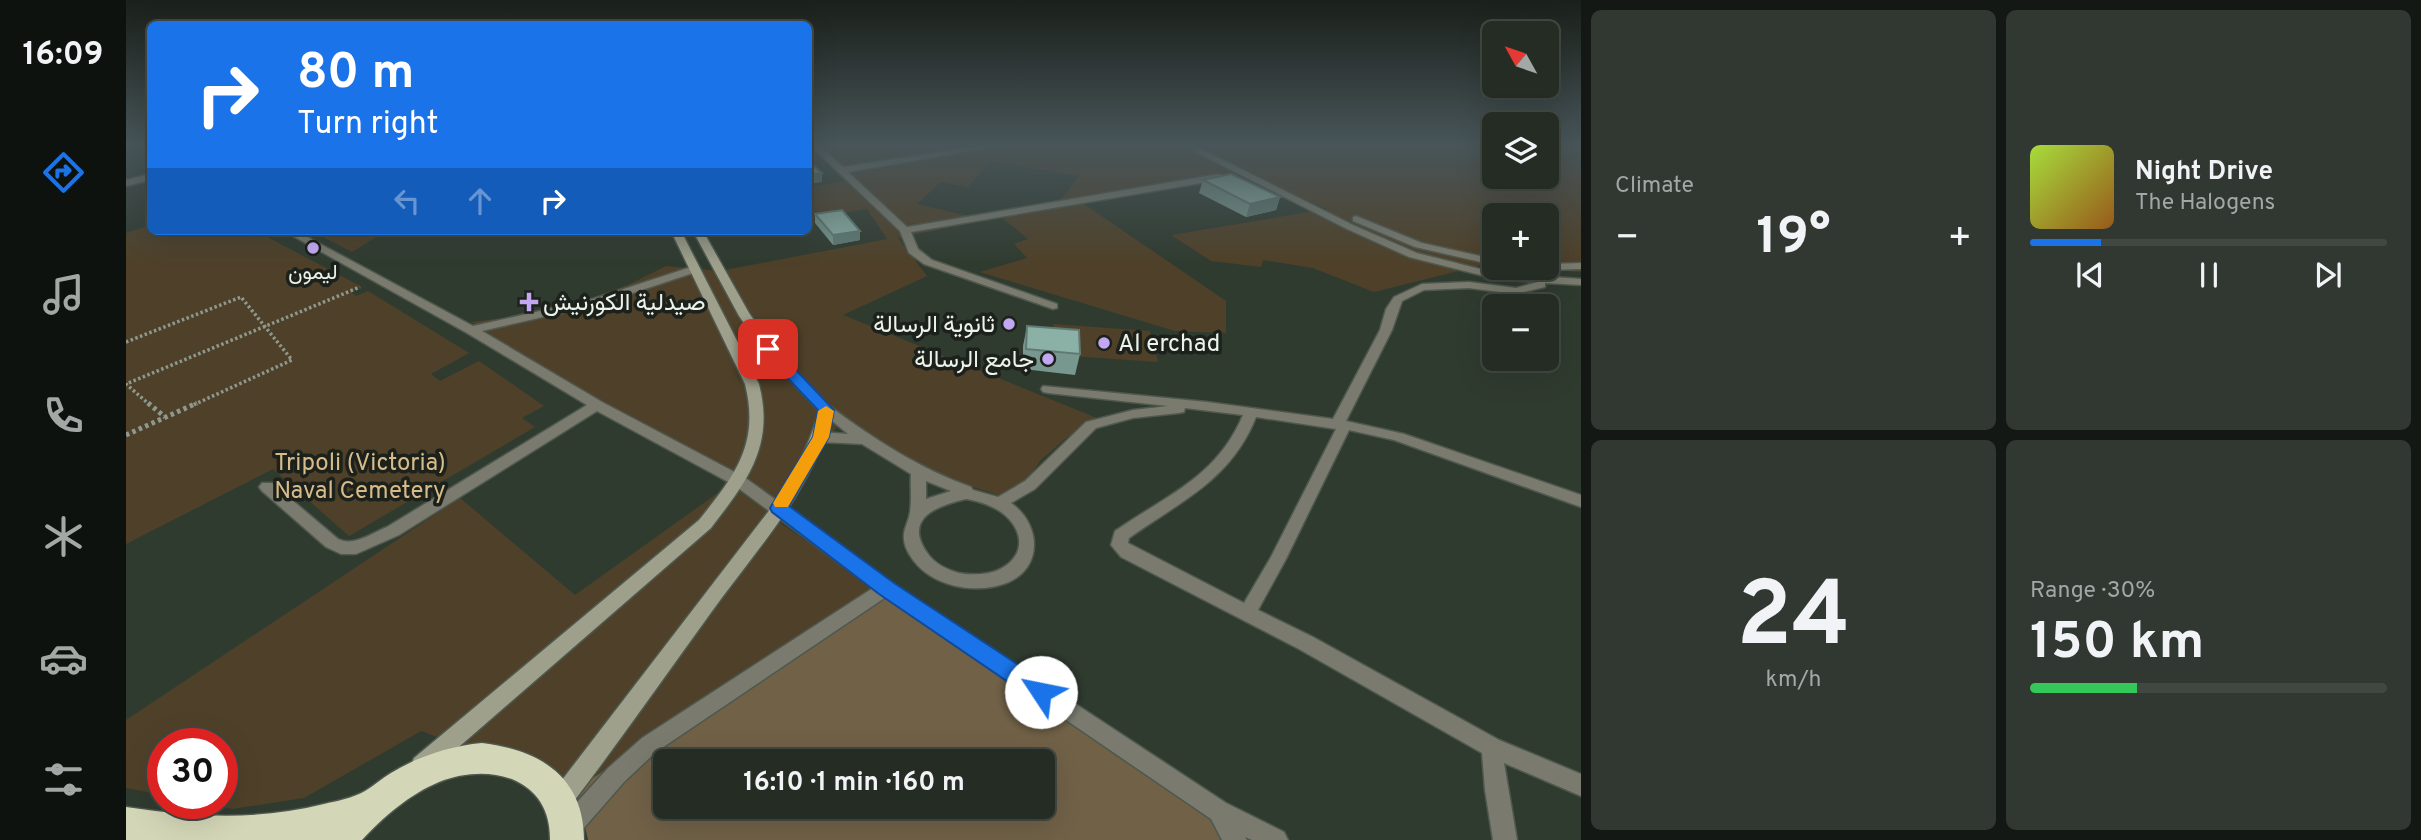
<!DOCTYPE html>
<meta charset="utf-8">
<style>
body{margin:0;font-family:Overpass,Vazirmatn,sans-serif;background:#303831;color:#f1f3f6;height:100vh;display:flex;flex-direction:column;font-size:26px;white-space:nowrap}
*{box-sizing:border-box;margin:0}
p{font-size:23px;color:#a3a7a6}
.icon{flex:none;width:38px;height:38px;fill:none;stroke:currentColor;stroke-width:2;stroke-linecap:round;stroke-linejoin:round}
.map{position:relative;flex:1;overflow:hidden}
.details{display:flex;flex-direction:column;gap:10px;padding:10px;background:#141814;width:840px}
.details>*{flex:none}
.banner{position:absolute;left:21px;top:21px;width:665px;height:214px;border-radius:10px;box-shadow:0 7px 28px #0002,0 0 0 2px #414841;background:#1a73e8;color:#fff;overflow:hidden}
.needle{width:46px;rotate:310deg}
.buttons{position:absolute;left:1356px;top:21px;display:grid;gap:14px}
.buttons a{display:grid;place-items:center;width:77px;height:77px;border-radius:10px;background:#242c24;box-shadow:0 7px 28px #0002,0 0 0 2px #414841;font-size:35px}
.speed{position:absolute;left:21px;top:728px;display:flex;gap:14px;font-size:35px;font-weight:700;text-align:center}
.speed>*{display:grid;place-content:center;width:91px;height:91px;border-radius:50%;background:#242c24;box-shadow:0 7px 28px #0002,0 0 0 2px #414841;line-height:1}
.speed .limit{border:10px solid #d22;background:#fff;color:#111}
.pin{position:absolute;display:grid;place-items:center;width:60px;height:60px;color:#fff;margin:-30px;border-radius:14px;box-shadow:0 4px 10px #0006}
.me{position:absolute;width:77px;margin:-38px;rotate:304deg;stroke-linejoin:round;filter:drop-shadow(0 0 5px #0008)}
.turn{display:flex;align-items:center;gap:24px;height:147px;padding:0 35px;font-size:32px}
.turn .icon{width:91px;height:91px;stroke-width:2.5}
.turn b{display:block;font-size:49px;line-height:60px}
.lanes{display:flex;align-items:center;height:66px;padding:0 35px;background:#0003;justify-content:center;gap:35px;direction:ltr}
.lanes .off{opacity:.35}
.big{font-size:52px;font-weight:700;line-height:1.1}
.details .widget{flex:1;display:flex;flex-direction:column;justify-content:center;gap:10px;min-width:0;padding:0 24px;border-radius:10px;background:#303831}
.details .dial{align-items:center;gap:0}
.dial b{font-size:91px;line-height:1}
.song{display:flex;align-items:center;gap:21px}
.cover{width:84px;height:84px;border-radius:10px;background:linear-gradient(135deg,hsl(80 70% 55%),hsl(30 70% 35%))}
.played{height:7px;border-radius:4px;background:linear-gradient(90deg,#1a73e8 20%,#414841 20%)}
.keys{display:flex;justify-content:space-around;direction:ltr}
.heat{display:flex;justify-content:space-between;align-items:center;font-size:38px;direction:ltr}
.charge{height:10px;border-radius:5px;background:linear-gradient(90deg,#34c759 30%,#414841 0)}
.details .tiles{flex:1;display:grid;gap:10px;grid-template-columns:repeat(2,1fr)}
.trip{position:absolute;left:527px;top:749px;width:402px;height:70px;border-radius:10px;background:#242c24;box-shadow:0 7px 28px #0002,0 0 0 2px #414841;font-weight:700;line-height:70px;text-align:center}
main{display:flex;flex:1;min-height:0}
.menu{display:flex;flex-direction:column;width:126px;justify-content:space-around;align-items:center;background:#0e120e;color:#a3a7a6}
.menu .icon{width:49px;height:49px}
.menu .current{color:#1a73e8}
.menu b{font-size:32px;color:#f1f3f6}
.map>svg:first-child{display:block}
.green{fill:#4f4129;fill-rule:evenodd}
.forest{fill:#706147;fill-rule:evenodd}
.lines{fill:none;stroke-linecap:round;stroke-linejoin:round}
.street-casing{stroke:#4e584e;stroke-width:3}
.secondary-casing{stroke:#4e584e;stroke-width:3}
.highway-casing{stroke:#4e584e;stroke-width:3}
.path-far1{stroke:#8f988e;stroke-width:3.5;stroke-dasharray:2.5 2.5;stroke-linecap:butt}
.path{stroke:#8f988e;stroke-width:5;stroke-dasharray:3.5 3.5;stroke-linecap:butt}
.street{fill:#7a7b6e;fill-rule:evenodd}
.secondary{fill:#9ea08c;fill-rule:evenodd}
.highway{fill:#d4d7b7;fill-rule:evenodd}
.wall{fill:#78978e}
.shaded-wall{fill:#617b74}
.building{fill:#8bb0a5;stroke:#617b74;stroke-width:2}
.route{fill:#1a73e8;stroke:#114b97;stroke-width:2}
.slow{fill:#f59e0b}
.poi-dot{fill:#c2a8f2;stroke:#1c211b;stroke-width:2.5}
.labels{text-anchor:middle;stroke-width:7;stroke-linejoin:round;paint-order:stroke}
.far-poi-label{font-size:21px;fill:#ecf3eb;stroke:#1c211b}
.poi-label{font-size:24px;fill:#ecf3eb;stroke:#1c211b;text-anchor:start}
.park-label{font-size:24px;fill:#d8bb8a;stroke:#1c211b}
</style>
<main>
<nav class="menu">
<b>16:09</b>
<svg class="icon current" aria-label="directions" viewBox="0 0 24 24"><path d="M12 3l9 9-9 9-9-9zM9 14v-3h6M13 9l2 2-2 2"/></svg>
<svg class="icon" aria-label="music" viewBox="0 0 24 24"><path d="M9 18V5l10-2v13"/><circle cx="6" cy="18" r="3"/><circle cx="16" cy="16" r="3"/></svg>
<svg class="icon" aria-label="phone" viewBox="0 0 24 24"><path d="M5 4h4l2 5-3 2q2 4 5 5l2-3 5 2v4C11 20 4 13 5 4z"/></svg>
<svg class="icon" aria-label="climate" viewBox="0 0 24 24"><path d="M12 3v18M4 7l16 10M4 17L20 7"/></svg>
<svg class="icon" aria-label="car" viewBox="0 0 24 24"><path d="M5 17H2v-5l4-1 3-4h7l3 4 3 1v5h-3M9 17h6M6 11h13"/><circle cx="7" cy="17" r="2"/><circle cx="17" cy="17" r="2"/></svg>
<svg class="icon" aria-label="filters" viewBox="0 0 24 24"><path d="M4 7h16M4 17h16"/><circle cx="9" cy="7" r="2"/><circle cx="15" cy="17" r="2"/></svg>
</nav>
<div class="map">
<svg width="1455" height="840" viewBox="0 0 1455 840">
<rect width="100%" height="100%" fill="#303b30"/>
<path class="green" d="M685,145H1368V177H1421V145H1455V272L1391,268H1421V215H1368V266L1356,265L1248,292L1187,268L1137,260L1135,267L1085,261L1045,235L1201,209L1125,176L958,204L1100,301V333L1049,331L854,272L901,258L888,244L902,239L875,217L772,238L801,276L717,315L971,418L939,439L914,461L889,500L834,483L777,460L713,424L645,517L754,590L450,789L295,731L178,798L106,809L79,803H96V744H37V795L0,788V720L334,498L449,595L603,485L345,322L401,315L454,302L502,285L540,266L594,271L761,239L741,209L683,219V187L718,181ZM865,161L952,176H953L932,203L847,217L791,204L815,182L842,187Z
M24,225V231H130L236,287L225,292L230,296L242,291L343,353L305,374L314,381L353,361L418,406L396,418L409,427L223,536L147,469L0,544V233Z
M210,231H260L226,252L197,237Z
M927,324L1024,331L1032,362L930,355Z"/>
<path class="forest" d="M754,590L1102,823L1113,840H462L450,789ZM539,761H917V807H539Z"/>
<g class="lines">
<g class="street-casing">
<path id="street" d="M684,145H693L717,167L858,145H880L722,172L781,227L1093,174L1097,177L1093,180L785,232L792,249L806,260L931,304V308L927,309L798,264L783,253L774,231Z
M1056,145H1067L1227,225L1291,253L1370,273L1455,279V285L1419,283V287L1390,294L1343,288L1298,290L1276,301L1266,330L1220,421L1278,434L1455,495V507L1268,440L1223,430L1160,559L1132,610L1187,637L1373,740L1455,774V796L1378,763L1391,840H1367L1359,790L1356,753L1173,649L995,557L985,545L989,531C1041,495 1091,477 1117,415L1059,408L1058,412L1053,413L1007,418L970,428L909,489L885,503C914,523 918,566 883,582C847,597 796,585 780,548C774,531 782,526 784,512C786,499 784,486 785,474L736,444L695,442L688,437L695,432L722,434L693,410L695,407H705C749,440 793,468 845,487L847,490L872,497L899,481L960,422L1007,410L1042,406L922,393L917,392L915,389L917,386L1081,402L1207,419L1254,330L1260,309L1268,297L1296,284L1343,282L1390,288L1412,282L1370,279L1283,257L1221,229ZM1130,417L1210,429L1145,557L1118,603L1002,543L1003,538C1055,501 1105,480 1130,417ZM800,481L825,491L800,499ZM840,499C856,502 872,507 883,519C907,546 885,572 855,574C847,574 841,575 833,573C822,570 809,564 802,554C776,518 811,506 840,499Z
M24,174V180L0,186V180Z
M1230,216L1296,243L1368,259V265L1289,247L1227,221V217Z
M158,231H170L347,326L467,299L565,267H573V271L474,304L356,331L476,402L618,477L766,583L1100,803L1158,832L1162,840H1126L1119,837L1121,840H1096L1085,819L760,597L530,752L498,782L450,837L441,840L434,837L431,829L434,821L482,768L516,738L747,588L608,485L471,411L273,535L230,554H215L200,547L136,491L133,487L136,483H146L212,539C228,547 246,533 261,527L461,405L341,333Z
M1455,263V269L1421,270L1416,268H1421V264Z"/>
</g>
<g class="secondary-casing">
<path id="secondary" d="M545,231H555L633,384C649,446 621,481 585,528L304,772L296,775L288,772L285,765L288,758L573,520C609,475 634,444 619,384Z
M567,231H577L623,313L646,346L707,410C688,489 630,550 584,614C537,679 491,745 442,809L434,812L426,809L423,801L426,793L645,508C666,477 683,447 693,411L638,352L613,316Z"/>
</g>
<g class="highway-casing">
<path id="highway" d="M356,743C413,750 458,776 458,840H424C425,777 363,762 313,782C284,794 257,817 236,840H0V807C67,817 131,821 198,804C211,801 227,798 239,791C248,786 256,778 265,773C293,756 324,746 356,743Z"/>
</g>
<path class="path-far1" d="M0,342L115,297L166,360L67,405
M24,405L0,384L234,287"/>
<path class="path" d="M22,403L39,417
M0,435L71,403"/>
<use href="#street" class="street"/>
<use href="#secondary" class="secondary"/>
<use href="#highway" class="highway"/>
</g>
<path class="wall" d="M1077,180L1154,197L1150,210L1120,217L1073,193Z
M689,214L734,240L707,245L689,223Z
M901,326L954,354L949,375L897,369V346Z"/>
<path class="shaded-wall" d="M696,173V182L682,184V175Z
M1154,197L1150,210L1120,217L1124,204Z
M734,231V240L707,245V235Z"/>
<path class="building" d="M682,161L696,173L682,175Z
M1105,174L1154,197L1124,204L1077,180Z
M716,210L734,231L707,235L689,214Z
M901,326L953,330L954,354L900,349Z"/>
<linearGradient id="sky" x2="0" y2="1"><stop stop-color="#1a201a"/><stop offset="0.55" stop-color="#485559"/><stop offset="1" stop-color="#485559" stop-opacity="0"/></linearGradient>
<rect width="1455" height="263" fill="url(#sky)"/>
<path class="route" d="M642,345L647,346L708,410L703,437L663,506L768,583L923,685L927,692L923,699L915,702L907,699L753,594L646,512L644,508L687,437L692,410L637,352L635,349Z"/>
<path class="slow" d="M700,406L708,411L703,437L662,507H649L647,503L687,437L692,411Z"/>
<g class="poi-dot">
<circle cx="187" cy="248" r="7"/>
<path d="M399.5 291.5h7v7h7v7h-7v7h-7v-7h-7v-7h7z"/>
<circle cx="883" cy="324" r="7"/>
<circle cx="978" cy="343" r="7"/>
<circle cx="922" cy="359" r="7"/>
</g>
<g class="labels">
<g class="far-poi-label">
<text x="187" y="279">ليمون</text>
</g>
<g class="poi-label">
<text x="417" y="310">صيدلية الكورنيش</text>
<text x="869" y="332" text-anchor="end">ثانوية الرسالة</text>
<text x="992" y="351">Al erchad</text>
<text x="908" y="367" text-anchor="end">جامع الرسالة</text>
</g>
<g class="park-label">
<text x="234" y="470">Tripoli (Victoria)<tspan x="234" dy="28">Naval Cemetery</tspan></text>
</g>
</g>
</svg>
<div class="buttons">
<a><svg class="needle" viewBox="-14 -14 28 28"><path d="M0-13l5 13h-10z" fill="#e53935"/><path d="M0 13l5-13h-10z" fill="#a3a7a6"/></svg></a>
<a><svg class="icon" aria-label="layers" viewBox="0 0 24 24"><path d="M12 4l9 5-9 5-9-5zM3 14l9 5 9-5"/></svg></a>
<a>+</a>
<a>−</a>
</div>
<div class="speed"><div class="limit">30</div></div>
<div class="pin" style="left:642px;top:349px;background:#d93025"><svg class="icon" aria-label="arrive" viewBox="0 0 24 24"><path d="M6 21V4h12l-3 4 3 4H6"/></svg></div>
<svg class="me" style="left:915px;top:692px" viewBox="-20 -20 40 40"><circle r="19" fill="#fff"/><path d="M0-13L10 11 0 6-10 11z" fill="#1a73e8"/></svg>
<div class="trip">16:10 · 1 min · 160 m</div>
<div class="banner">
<div class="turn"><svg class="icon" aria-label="right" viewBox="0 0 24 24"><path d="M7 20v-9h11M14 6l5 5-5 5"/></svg><div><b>80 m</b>Turn right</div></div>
<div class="lanes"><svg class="icon off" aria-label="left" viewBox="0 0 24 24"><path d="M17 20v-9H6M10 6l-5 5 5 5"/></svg><svg class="icon off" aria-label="ahead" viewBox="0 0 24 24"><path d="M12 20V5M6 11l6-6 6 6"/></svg><svg class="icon" aria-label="right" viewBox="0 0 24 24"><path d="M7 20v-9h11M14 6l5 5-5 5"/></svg></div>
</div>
</div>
<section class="details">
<div class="tiles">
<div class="widget"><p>Climate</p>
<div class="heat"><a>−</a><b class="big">19°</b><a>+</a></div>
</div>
<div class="widget">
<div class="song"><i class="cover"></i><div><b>Night Drive</b><p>The Halogens</p></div></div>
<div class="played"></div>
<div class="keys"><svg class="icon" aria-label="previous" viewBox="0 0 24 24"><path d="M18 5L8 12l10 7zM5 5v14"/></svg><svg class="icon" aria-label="pause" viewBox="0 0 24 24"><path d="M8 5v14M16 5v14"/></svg><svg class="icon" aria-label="next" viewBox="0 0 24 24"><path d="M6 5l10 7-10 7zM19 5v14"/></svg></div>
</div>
<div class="widget dial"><b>24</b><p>km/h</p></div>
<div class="widget"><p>Range · 30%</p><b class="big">150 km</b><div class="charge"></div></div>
</div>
</section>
</main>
